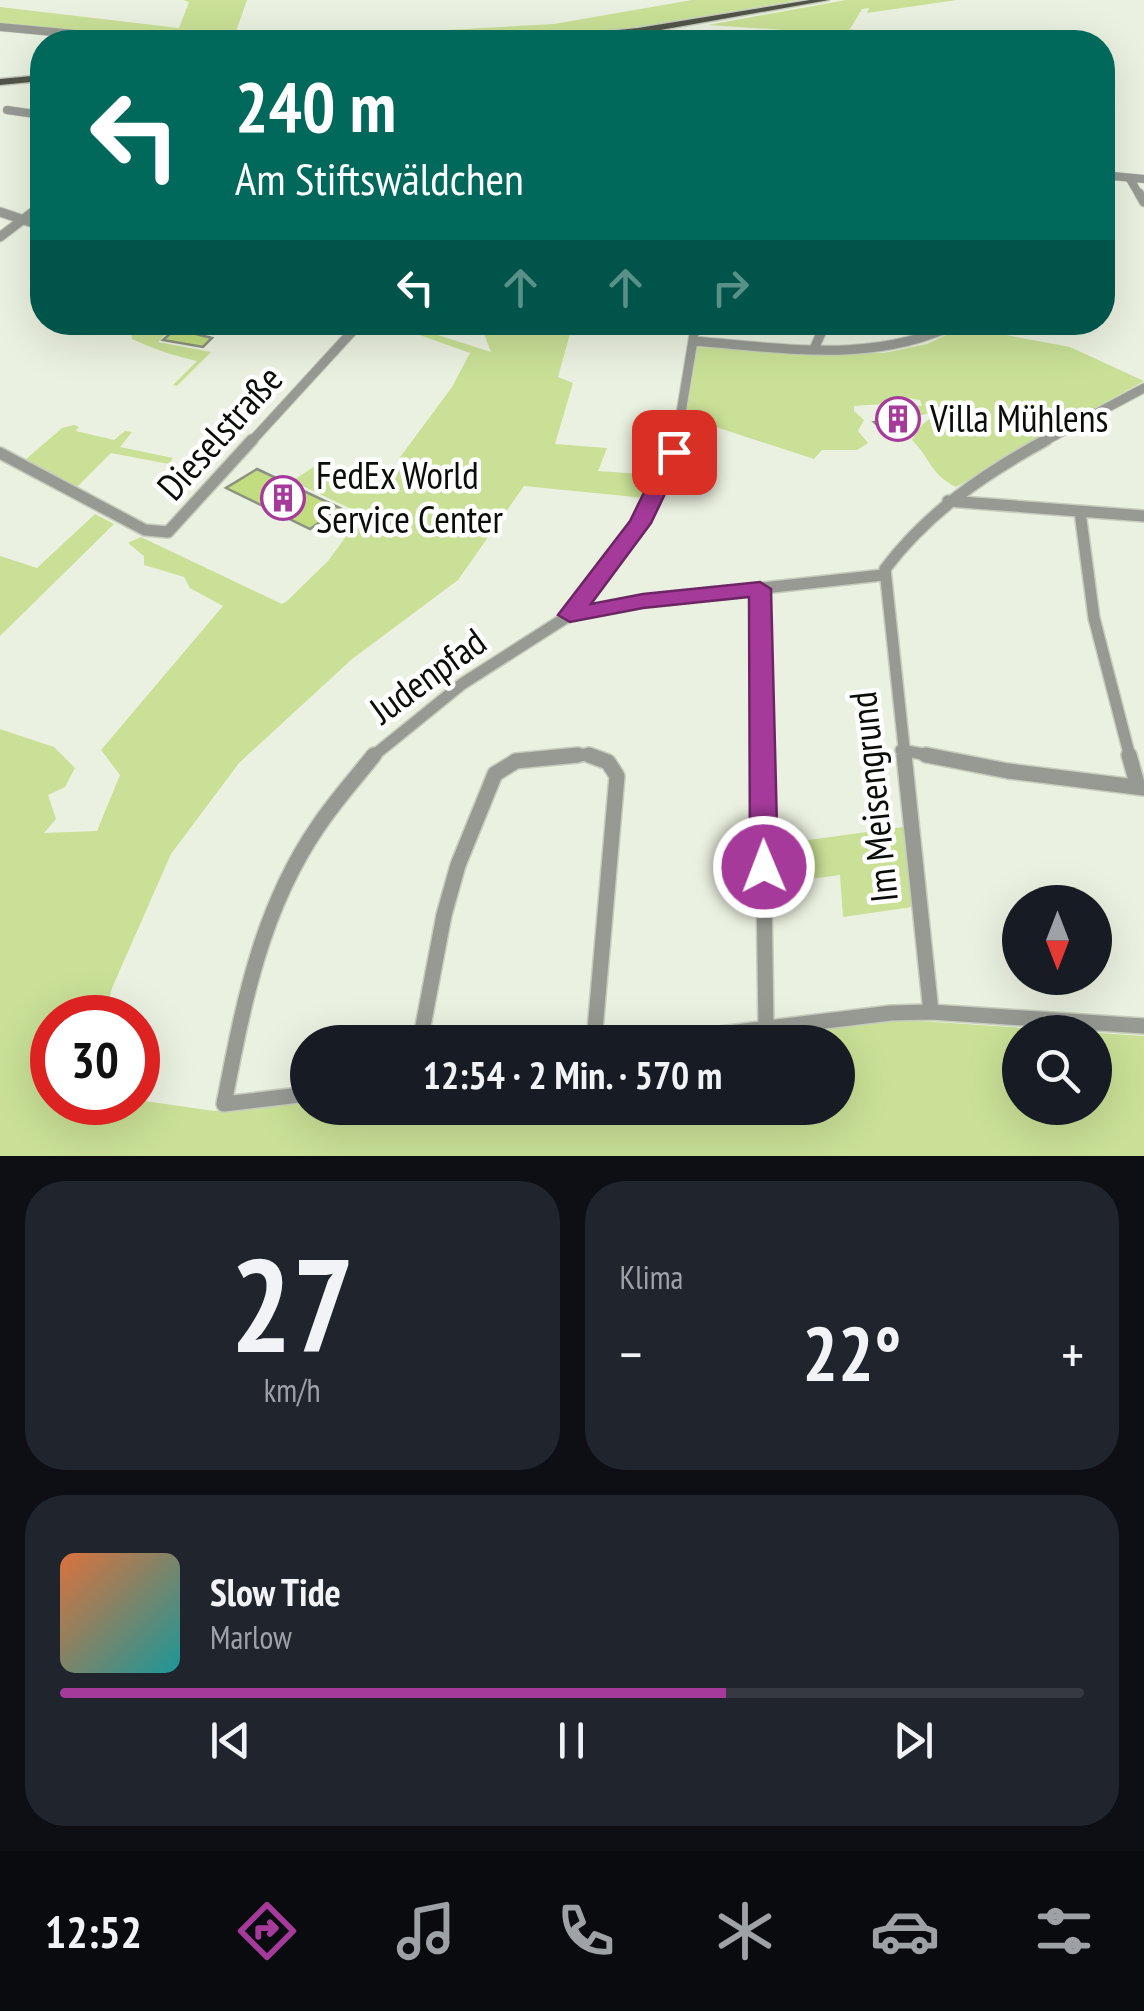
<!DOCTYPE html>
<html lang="de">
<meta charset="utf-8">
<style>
body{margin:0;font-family:"PT Sans Narrow",sans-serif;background:#20242c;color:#f1f3f6;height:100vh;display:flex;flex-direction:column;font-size:38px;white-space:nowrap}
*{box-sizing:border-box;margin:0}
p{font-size:32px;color:#9ea1a6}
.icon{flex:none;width:55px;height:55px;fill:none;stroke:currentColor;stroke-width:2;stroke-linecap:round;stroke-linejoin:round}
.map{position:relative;height:1156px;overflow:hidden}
.side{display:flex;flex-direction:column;gap:25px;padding:25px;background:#0d0f14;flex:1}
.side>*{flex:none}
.hud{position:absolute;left:30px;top:30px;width:1085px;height:305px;border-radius:40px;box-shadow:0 10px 40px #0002;background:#00695c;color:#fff;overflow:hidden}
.needle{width:65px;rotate:180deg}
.buttons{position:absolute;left:1002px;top:885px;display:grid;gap:20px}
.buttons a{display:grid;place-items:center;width:110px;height:110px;border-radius:50%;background:#171b24;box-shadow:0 10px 40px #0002;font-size:50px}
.speed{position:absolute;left:30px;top:995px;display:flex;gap:20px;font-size:50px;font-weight:700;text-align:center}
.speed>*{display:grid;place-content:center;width:130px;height:130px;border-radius:50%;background:#171b24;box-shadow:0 10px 40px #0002;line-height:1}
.speed .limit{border:15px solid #d22;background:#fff;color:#111}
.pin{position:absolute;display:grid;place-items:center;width:85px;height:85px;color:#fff;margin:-42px;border-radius:20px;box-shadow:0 5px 15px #0006}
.me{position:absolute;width:110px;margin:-55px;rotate:359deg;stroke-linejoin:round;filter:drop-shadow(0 0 8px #0008)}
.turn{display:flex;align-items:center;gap:35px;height:210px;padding:0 40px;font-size:45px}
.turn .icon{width:130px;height:130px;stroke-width:2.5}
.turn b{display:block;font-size:70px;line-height:85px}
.lanes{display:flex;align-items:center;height:95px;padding:0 40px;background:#0003;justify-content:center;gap:50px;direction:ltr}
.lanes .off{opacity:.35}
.big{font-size:75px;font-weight:700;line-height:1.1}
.side .card{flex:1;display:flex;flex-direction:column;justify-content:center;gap:15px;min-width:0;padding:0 35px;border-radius:40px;background:#20242c}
.side .dial{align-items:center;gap:0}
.dial b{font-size:130px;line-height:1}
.song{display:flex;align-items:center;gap:30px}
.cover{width:120px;height:120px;border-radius:15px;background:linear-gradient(135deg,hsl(20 70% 55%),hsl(180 70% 35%))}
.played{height:10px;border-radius:5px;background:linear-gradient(90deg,#a63a9a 65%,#363941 65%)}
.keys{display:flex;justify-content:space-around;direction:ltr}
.heat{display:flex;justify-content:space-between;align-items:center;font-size:55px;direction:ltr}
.side .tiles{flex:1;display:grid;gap:25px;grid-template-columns:1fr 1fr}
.card:last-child{grid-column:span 2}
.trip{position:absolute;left:290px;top:1025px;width:565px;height:100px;border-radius:50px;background:#171b24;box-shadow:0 10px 40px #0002;font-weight:700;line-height:100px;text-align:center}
.menu{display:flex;height:160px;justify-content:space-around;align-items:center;background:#090b0e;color:#9ea1a6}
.menu .icon{width:70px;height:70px}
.menu .active{color:#a63a9a}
.menu b{font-size:45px;color:#f1f3f6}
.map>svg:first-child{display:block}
.green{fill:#c9e096;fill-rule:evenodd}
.building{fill:#c1dd7f;stroke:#8c9282;stroke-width:2.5}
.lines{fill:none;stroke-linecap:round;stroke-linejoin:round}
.minor-far3-casing{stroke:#c7cdbd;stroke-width:9}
.minor-far2-casing{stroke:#c7cdbd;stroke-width:11}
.minor-far1-casing{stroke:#c7cdbd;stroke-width:14}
.minor-casing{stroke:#c7cdbd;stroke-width:18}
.major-casing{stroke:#c7cdbd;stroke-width:3}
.minor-far3{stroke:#979a93;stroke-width:8}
.minor-far2{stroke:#979a93;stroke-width:9}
.minor-far1{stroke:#979a93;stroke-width:11}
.minor{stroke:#979a93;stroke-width:15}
.major{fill:#515549;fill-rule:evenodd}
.route{fill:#a63a9a;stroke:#6c2664;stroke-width:2.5}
.labels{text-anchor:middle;stroke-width:9;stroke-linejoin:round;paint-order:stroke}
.poi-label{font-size:38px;fill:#0b0d08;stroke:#fff;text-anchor:start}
.street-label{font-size:38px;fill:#0b0d08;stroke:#fff}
</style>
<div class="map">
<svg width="1144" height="1156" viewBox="0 0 1144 1156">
<rect width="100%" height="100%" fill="#ebf1e0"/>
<path class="green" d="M183,0H247L235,34L303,38L554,24L692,0H799L624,30L482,42H178L0,25V7L179,28L189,2Z
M846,0H957L867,13L869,8L862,9L847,34L708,25Z
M113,322L177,323L158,342L211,352L177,386L173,385L197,361C174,356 154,349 132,339L131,331L111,325Z
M386,323H400L491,352L480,323H573L558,377L573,383L555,444L607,448L598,471L657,475L645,498L524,486L458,580L352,659L239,763L171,854L112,988L105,1017L52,1018V1102L138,1100L214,1111L307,1099L308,1108H838V1042H705L875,1018L1144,1036V1156H0V729L54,747L75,768L65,787L48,795L56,819L44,833L97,831L120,775L101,750L223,606L190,588L184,577L144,565V556L128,543L141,537L282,604L287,601L329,560L362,514L292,481L323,461L375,484L387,483L404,461L398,460L452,387L470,353ZM1020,1032H1095V1108H1020Z
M963,327L1070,347L1144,381L956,487C929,473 932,460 912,440L921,426L937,412L910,417L908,405L922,406L920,400L902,397L898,403L854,406V411L864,420L858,431L868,443L857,450H822L814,459L685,417L696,347L884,353L927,344Z
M74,425L79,427L76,431L114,440L125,431L132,432L120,447L173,458L169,464L111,453L77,487L25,460L62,428Z
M95,514L114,524L0,636V556L37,568Z
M903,827L912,907L843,917L840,875L772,884V845Z"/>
<path class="building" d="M173,331L188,332L212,338L203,347L163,340Z
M889,405L905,406L907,417L914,420L908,427L901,424L883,430L874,422L892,417Z
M257,469L340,508L310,529L226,488Z"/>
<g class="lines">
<g class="minor-far3-casing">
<path id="minor-far3" d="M0,27L160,42
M848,42L852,34
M7,110L42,115
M1102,175L1144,179
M1130,179L1140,196"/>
</g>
<g class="minor-far2-casing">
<path id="minor-far2" d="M1139,193L1144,202
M0,212L42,226
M0,237L42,205
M693,341C785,348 875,365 960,322
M814,349L826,322
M250,443L361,322
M676,443L696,322
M1041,443L1144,388"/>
</g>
<g class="minor-far1-casing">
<path id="minor-far1" d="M0,453L145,530L168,532L252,440
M948,501L1144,516
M1080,512L1094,618L1130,757
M760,589L762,757
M570,615L643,601L883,575
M901,750L939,757
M372,757L462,684L570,615L645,513L676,440
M553,757L587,754L596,757
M905,757L885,569C928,512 984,474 1046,440"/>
</g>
<g class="minor-casing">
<path id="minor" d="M589,755L608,762L617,776L594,1042
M762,755L766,1026
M904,755L931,1012
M926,755L1008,771L1144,788
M1129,755L1138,787
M420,1042L444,915L458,865L495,774L516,761L578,755
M654,1042L891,1013L931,1012L1144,1026
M308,1094L224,1104C243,1006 260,912 317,828C334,802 355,779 374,755"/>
</g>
<g class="major-casing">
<path id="major" d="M810,0H829L638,34L549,42H524L528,39L638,28Z
M42,75V81L0,85V79Z"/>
</g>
<use href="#minor-far3" class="minor-far3"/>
<use href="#minor-far2" class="minor-far2"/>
<use href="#minor-far1" class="minor-far1"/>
<use href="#minor" class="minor"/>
<use href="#major" class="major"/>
</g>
<path class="route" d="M674,446L685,452L651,523L591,604L643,594L760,582L771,589L778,867L774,874L764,877L754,874L750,867L749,597L643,608L570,622L558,615L630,521L664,452Z"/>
<defs>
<g id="building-ring" transform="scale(2.25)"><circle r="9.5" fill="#fff" stroke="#a63a9a" stroke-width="1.5"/><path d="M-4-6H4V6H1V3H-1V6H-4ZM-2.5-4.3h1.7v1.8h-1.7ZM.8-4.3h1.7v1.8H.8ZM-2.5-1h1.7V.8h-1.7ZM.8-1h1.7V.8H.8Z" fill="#a63a9a"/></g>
</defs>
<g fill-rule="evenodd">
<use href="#building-ring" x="898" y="419"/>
<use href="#building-ring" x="283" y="498"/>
</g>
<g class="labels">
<g class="poi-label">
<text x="930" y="432">Villa Mühlens</text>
<text x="316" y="489">FedEx World<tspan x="316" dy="44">Service Center</tspan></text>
</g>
<g class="street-label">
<text transform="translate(220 433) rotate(-48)" y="13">Dieselstraße</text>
<text transform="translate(428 676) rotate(-36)" y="13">Judenpfad</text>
<text transform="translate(874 797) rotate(-96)" y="13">Im Meisengrund</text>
</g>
</g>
</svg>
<div class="buttons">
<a><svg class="needle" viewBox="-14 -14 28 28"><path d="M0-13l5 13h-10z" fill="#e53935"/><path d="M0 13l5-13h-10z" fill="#9ea1a6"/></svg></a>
<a><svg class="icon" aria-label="search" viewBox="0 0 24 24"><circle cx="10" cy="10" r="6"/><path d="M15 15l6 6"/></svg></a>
</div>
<div class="speed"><div class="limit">30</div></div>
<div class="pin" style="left:674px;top:452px;background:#d93025"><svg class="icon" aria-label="arrive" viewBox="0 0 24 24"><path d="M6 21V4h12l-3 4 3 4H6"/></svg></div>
<svg class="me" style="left:764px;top:867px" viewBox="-20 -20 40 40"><circle r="17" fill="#a63a9a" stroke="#fff" stroke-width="3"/><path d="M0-11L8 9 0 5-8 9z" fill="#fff"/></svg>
<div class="trip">12:54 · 2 Min. · 570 m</div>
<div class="hud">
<div class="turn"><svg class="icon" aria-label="left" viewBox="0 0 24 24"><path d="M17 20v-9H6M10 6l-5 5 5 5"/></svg><div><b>240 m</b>Am Stiftswäldchen</div></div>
<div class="lanes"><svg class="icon" aria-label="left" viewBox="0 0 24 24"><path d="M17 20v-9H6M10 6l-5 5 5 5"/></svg><svg class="icon off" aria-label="ahead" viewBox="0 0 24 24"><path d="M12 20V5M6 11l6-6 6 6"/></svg><svg class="icon off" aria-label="ahead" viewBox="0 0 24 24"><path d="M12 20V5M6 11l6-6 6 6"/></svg><svg class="icon off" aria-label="right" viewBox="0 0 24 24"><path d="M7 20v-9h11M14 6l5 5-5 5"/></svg></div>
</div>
</div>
<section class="side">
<div class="tiles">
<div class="card dial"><b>27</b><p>km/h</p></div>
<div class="card"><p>Klima</p>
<div class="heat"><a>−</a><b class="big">22°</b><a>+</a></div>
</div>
<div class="card">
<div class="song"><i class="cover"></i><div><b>Slow Tide</b><p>Marlow</p></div></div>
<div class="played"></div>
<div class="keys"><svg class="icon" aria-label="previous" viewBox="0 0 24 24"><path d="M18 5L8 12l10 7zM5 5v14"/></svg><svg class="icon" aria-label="pause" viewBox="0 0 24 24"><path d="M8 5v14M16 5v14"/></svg><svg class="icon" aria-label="next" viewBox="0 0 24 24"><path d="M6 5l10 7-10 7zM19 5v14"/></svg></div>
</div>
</div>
</section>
<nav class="menu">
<b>12:52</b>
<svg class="icon active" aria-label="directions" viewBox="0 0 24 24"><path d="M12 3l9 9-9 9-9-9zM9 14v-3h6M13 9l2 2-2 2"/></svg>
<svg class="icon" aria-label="music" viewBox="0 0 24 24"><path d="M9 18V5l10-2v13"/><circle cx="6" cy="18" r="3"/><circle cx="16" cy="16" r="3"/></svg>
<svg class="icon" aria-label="phone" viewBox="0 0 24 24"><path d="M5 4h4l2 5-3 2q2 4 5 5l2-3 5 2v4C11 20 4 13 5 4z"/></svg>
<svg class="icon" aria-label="climate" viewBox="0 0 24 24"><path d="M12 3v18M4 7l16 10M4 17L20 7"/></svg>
<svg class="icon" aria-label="car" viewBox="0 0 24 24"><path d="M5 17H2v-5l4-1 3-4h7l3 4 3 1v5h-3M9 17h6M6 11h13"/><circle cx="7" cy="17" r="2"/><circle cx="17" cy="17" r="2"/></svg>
<svg class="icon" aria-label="filters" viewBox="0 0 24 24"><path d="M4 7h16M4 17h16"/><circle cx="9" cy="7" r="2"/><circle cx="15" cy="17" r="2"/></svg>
</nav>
